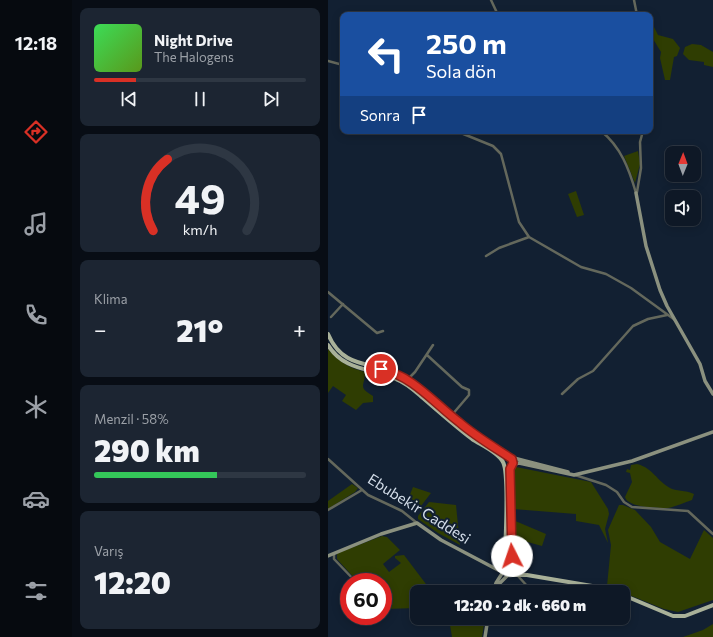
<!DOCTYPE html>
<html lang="tr">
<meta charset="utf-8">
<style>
body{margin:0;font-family:Commissioner,sans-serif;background:#1c2532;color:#f1f3f6;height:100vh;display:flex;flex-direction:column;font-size:15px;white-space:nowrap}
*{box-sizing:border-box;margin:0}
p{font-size:13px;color:#9ba0a7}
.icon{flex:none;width:22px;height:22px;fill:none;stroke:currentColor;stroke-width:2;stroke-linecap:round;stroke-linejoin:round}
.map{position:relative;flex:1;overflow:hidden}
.panel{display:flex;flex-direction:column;gap:8px;padding:8px;background:#080d15;width:256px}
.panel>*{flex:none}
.top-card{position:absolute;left:12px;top:12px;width:313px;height:122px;border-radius:8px;box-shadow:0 2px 10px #0003,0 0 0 1px #2e3743;background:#1a4fa0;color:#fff;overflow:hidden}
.needle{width:26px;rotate:1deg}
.buttons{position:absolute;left:337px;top:146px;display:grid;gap:8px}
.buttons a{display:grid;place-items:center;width:36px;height:36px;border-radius:8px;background:#0e1826;box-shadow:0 2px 10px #0003,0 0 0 1px #2e3743;font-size:20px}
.speed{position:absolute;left:12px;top:573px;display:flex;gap:8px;font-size:20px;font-weight:700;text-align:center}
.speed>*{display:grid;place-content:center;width:52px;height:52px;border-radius:50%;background:#0e1826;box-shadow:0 2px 10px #0003,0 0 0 1px #2e3743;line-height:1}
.speed .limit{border:6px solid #d22;background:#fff;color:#111}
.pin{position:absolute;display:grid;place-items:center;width:34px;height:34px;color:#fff;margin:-17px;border:2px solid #fff;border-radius:50%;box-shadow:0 1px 4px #0007}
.me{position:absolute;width:44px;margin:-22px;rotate:356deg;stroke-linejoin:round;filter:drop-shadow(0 0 3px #0008)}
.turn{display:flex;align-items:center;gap:14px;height:84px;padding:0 20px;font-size:18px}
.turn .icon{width:52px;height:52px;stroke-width:2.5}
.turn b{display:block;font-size:28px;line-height:34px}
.then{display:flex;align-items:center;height:38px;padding:0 20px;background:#0003;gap:8px;font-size:15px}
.big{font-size:30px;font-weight:800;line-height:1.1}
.panel .tile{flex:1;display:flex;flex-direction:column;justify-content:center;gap:6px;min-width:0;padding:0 14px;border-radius:8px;background:#1c2532}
.panel .dial{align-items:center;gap:0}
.dial svg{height:104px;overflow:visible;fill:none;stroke:#2e3743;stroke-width:7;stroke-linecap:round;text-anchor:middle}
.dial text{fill:#f1f3f6;stroke:none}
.song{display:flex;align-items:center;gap:12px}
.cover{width:48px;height:48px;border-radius:6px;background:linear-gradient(135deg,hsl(130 70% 55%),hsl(90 70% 35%))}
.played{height:4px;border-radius:2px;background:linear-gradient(90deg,#d93025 20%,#2e3743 20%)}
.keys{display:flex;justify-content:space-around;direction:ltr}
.heat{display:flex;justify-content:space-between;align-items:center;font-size:22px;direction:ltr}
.charge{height:6px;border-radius:3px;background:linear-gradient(90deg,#34c759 58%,#2e3743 0)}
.trip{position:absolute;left:82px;top:585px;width:220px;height:40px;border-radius:8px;background:#0e1826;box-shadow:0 2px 10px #0003,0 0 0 1px #2e3743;font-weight:800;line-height:40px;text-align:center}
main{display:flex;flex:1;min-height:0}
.dock{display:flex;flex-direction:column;width:72px;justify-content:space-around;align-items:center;background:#060a0f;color:#9ba0a7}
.dock .icon{width:28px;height:28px}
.dock .current{color:#d93025}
.dock b{font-size:18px;color:#f1f3f6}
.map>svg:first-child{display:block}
.green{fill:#2f3d02}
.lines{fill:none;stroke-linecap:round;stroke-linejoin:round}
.street{stroke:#64685c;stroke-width:2.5}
.secondary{stroke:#8b917f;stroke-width:3.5}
.primary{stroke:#a9b199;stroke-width:4}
.route-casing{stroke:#8d1f18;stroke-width:10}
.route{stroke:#d93025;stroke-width:7}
.labels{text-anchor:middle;stroke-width:4;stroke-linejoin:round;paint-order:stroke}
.street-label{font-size:15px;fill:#d3dde9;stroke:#122032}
</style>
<main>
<nav class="dock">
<b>12:18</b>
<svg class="icon current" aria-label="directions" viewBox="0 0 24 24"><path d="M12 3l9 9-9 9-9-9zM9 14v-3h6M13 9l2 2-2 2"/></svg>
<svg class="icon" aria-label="music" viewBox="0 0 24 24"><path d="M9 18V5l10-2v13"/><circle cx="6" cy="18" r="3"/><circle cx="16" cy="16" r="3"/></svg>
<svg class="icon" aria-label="phone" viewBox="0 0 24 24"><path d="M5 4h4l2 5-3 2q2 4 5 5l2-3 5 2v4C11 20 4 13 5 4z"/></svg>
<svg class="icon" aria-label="climate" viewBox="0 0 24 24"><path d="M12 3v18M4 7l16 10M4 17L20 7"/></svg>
<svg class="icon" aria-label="car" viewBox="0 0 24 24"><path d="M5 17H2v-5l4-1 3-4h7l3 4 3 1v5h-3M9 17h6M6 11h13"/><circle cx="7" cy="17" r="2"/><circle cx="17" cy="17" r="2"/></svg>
<svg class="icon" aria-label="filters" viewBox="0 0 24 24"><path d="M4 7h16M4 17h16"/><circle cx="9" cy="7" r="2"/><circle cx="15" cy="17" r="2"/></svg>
</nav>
<section class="panel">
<div class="tile">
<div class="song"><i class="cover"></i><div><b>Night Drive</b><p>The Halogens</p></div></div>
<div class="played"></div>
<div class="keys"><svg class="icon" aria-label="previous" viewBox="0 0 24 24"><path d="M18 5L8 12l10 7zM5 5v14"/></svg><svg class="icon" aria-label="pause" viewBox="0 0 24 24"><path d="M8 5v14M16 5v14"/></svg><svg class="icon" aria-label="next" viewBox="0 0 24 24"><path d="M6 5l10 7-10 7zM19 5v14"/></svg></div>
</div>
<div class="tile dial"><svg viewBox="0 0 100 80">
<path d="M14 69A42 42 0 1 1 86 69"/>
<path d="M14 69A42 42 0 0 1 25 14" stroke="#d93025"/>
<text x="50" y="56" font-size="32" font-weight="700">49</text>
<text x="50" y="72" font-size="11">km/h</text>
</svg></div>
<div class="tile"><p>Klima</p>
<div class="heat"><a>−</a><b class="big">21°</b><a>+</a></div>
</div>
<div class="tile"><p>Menzil · 58%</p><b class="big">290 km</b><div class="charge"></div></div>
<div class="tile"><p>Varış</p><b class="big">12:20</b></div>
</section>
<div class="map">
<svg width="385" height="637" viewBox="0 0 385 637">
<rect width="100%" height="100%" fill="#122032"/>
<path class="green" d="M322,19L330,35L345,39L352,48L349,56L346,57L342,80H337L332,58L333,52L322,34Z
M364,44L373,45L385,52V67L376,65V62L361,60L355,54L357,47Z
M310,151L312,164L307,183L296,156Z
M248,191L256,215L249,217L240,194Z
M0,349C10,361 21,368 37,372C37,387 29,386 45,396V402L35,403L28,410L14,401L18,395L5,386L0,393Z
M309,464C325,468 329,481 342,488C347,491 358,490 366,494L364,500C357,502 347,507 340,508C330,508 300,508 297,497L304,482L302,473L298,472L299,469L302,470L303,465Z
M188,467L263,482L280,509L281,514L277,529L280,543L271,525L248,521V514L185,509V468Z
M24,484L30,488L27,492L0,509V501Z
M85,487L103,493L93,506L81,497Z
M101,502L128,505L132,545L110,533L90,519V516Z
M291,505H295L307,510L323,527L332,542L362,559L376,530L385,538V600L350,612L336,609L279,586L283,545L280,530Z
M185,520L218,534L214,546L185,538Z
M54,536L59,537L72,550L55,564L61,572L73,563L67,558V556L76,555L104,592H89V608L56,609L55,582H30L9,559V554L10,553Z
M147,618H157L154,637H124L122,625Z
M385,624V637H355L375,630Z"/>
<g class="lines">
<path class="street" d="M163,0L170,15
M306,0L309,15
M0,61L15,65
M322,67L324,81L322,111
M128,131L165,146L173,154L191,222L201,237L253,267L278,274L303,288L347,320
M273,131C293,147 301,169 308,193
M309,192L313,168L312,142L315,131
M158,256L171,248L201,237
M0,292L49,333L55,331
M3,317L15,304
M99,355L134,387L141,390V395L123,416
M80,379L87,372L105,345
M234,394L250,379L265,371L305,326L320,319L339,315
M0,459L40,495L74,511L89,523
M247,475L278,485L289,492L296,502L304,507L360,511L385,534
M0,510L34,490
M6,554V559L28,582
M189,575L201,588L207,592
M55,610V611"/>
<path class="secondary" d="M308,193L318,246L332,290L339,306L372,364L377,381L385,394
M182,457L240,472
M183,465L191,463L246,475L304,461L385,432
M0,556L53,534L89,523L113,540L170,570L174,571
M168,587L180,575
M165,592L168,583L175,572
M157,637L160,618"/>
<path class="primary" d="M0,334C16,372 47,360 76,377L142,432L182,457
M0,345C16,371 43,368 68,379C79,383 87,391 95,398C111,412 127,426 144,439C153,445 170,452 175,462C181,473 178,551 175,565
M182,457L185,461L182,469L183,550L189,567L188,572L184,575
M188,565L182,561H178L175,565L174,571L180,575H199L276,588L287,592
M295,595L345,616H357L385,605"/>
</g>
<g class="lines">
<g class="route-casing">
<path id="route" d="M53,369C85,376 106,403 131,422C147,436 166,447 184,459L185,463L182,469L184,556"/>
</g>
<use href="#route" class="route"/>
</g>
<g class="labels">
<g class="street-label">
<text transform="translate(91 509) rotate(32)" y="5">Ebubekir Caddesi</text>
</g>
</g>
</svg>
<div class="buttons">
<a><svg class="needle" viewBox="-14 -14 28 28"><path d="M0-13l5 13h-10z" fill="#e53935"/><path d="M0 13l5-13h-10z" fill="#9ba0a7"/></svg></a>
<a><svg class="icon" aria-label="sound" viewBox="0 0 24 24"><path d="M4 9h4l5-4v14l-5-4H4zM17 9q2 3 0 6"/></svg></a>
</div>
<div class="speed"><div class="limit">60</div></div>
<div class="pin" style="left:53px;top:369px;background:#d93025"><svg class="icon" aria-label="arrive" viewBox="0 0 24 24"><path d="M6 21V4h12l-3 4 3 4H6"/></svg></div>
<svg class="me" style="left:184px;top:556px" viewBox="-20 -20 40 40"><circle r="19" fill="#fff"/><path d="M0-13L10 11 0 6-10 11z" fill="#d93025"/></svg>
<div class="trip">12:20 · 2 dk · 660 m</div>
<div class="top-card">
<div class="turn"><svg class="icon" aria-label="left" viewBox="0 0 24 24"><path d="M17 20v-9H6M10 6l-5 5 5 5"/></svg><div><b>250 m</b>Sola dön</div></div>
<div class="then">Sonra<svg class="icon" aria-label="arrive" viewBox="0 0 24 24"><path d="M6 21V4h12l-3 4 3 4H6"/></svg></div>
</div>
</div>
</main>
